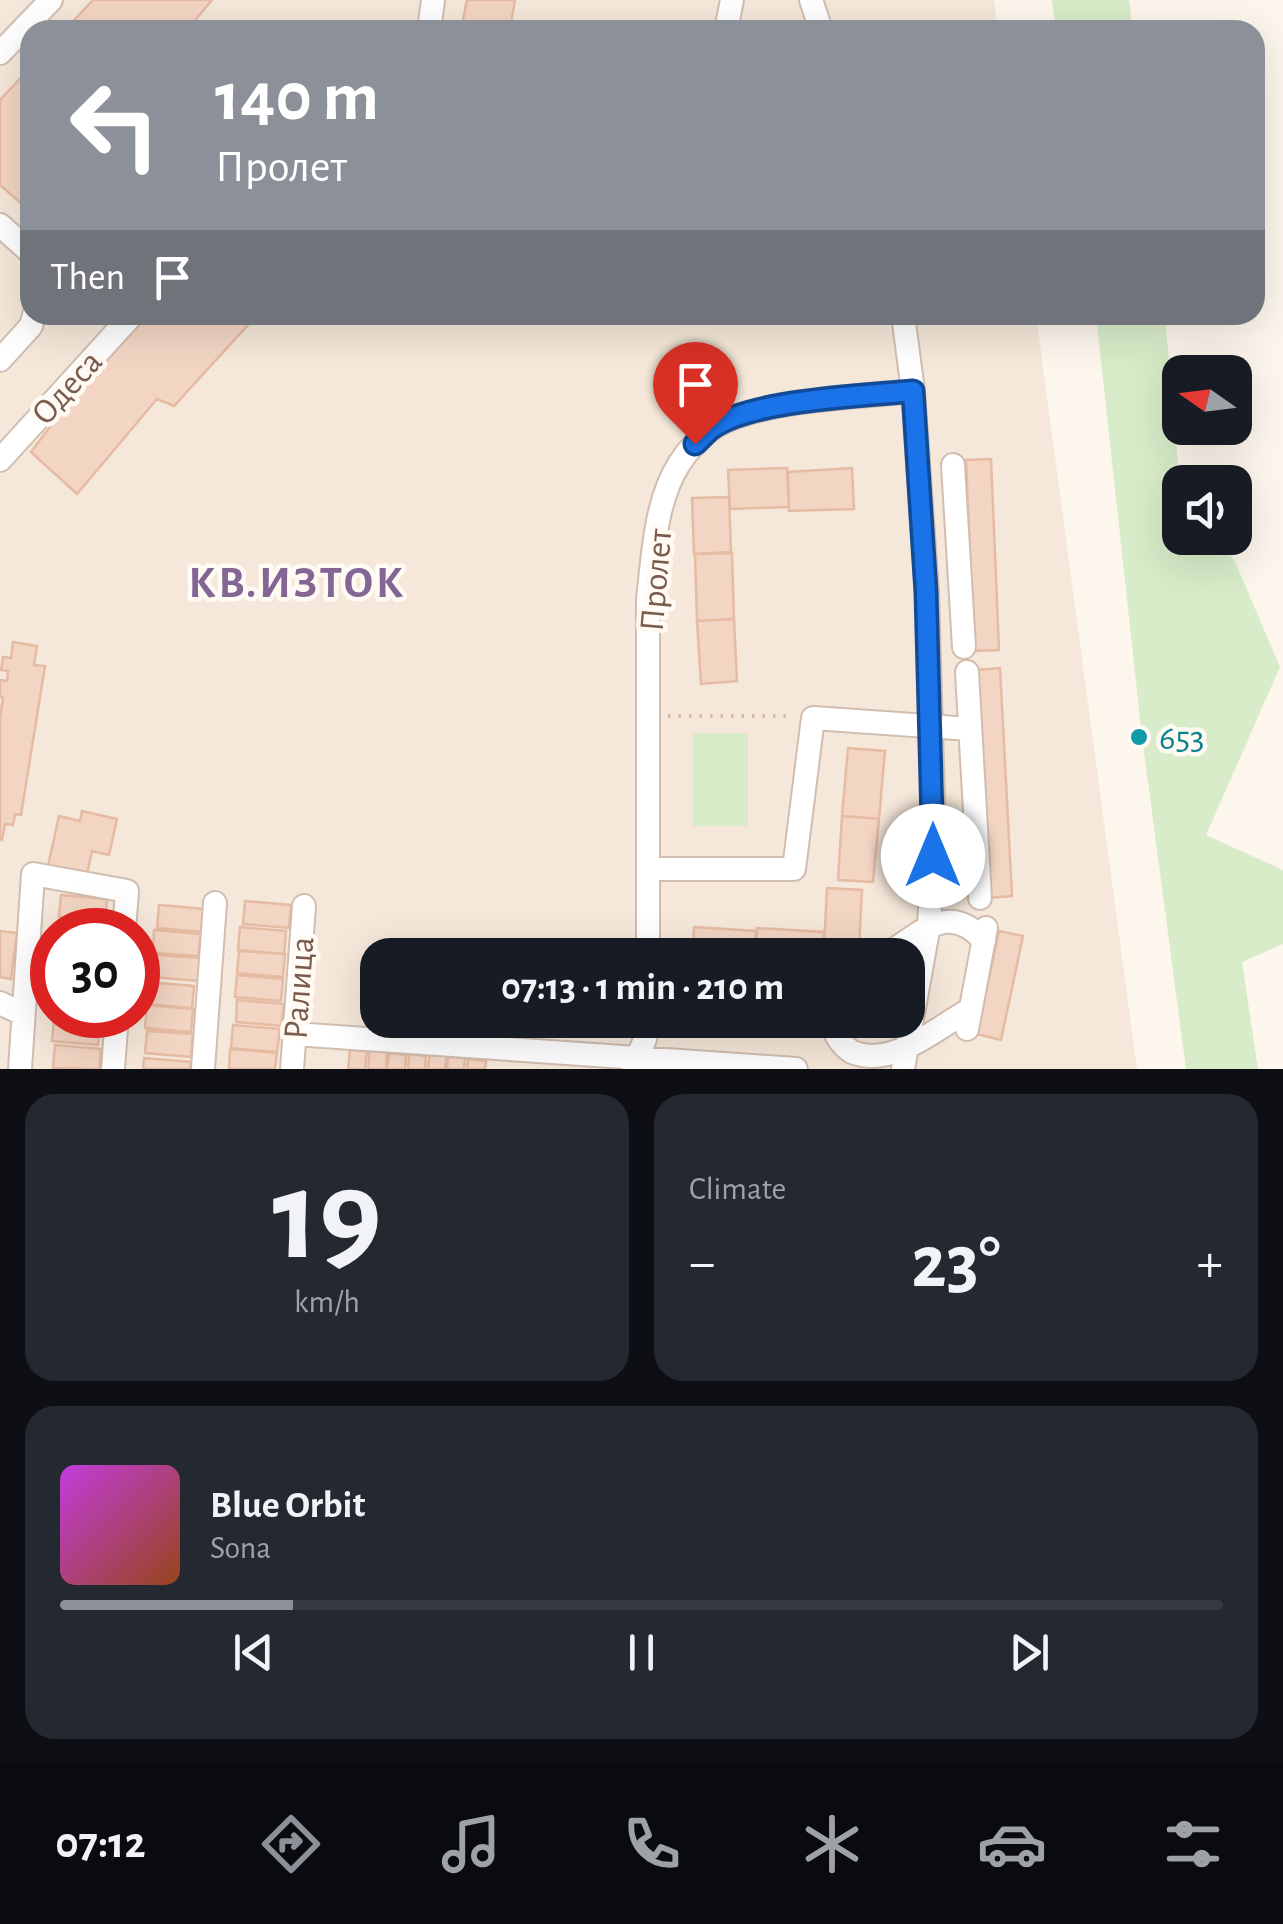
<!DOCTYPE html>
<meta charset="utf-8">
<style>
body{margin:0;font-family:"Alegreya Sans",sans-serif;background:#242831;color:#f1f3f6;height:100vh;display:flex;flex-direction:column;font-size:38px;white-space:nowrap}
*{box-sizing:border-box;margin:0}
p{font-size:32px;color:#9ea1a6}
.icon{flex:none;width:55px;height:55px;fill:none;stroke:currentColor;stroke-width:2;stroke-linecap:round;stroke-linejoin:round}
.map{position:relative;height:1069px;overflow:hidden}
.details{display:flex;flex-direction:column;gap:25px;padding:25px;background:#0d0f14;flex:1}
.details>*{flex:none}
.hud{position:absolute;left:20px;top:20px;width:1245px;height:305px;border-radius:30px;box-shadow:0 10px 40px #0002;background:#8c9099;color:#fff;overflow:hidden}
.needle{width:65px;rotate:284deg}
.controls{position:absolute;left:1162px;top:355px;display:grid;gap:20px}
.controls a{display:grid;place-items:center;width:90px;height:90px;border-radius:20px;background:#171b24;box-shadow:0 10px 40px #0002;font-size:50px}
.speed{position:absolute;left:30px;top:908px;display:flex;gap:20px;font-size:50px;font-weight:700;text-align:center}
.speed>*{display:grid;place-content:center;width:130px;height:130px;border-radius:50%;background:#171b24;box-shadow:0 10px 40px #0002;line-height:1}
.speed .limit{border:15px solid #d22;background:#fff;color:#111}
.pin{position:absolute;display:grid;place-items:center;width:85px;height:85px;color:#fff;margin:-102px -42px;border-radius:50% 50% 50% 0;rotate:-45deg;box-shadow:0 0 10px #0007}
.pin .icon{rotate:45deg}
.me{position:absolute;width:110px;margin:-55px;rotate:0deg;stroke-linejoin:round;filter:drop-shadow(0 0 8px #0008)}
.turn{display:flex;align-items:center;gap:35px;height:210px;padding:0 30px;font-size:45px}
.turn .icon{width:130px;height:130px;stroke-width:2.5}
.turn b{display:block;font-size:70px;line-height:85px}
.then{display:flex;align-items:center;height:95px;padding:0 30px;background:#0003;gap:20px;font-size:38px}
.big{font-size:75px;font-weight:700;line-height:1.1}
.details .widget{flex:1;display:flex;flex-direction:column;justify-content:center;gap:15px;min-width:0;padding:0 35px;border-radius:30px;background:#242831}
.details .dial{align-items:center;gap:0}
.dial b{font-size:130px;line-height:1}
.song{display:flex;align-items:center;gap:30px}
.cover{width:120px;height:120px;border-radius:15px;background:linear-gradient(135deg,hsl(290 70% 55%),hsl(20 70% 35%))}
.played{height:10px;border-radius:5px;background:linear-gradient(90deg,#8c9099 20%,#363941 20%)}
.keys{display:flex;justify-content:space-around;direction:ltr}
.heat{display:flex;justify-content:space-between;align-items:center;font-size:55px;direction:ltr}
.details .tiles{flex:1;display:grid;gap:25px;grid-template-columns:1fr 1fr}
.widget:last-child{grid-column:span 2}
.trip{position:absolute;left:360px;top:938px;width:565px;height:100px;border-radius:30px;background:#171b24;box-shadow:0 10px 40px #0002;font-weight:700;line-height:100px;text-align:center}
.dock{display:flex;height:160px;justify-content:space-around;align-items:center;background:#090b0e;color:#9ea1a6}
.dock .icon{width:70px;height:70px}
.dock .active{color:#8c9099}
.dock b{font-size:45px;color:#f1f3f6}
.map>svg:first-child{display:block}
.residential{fill:#f5e8da;fill-rule:evenodd}
.green{fill:#d8ecc9}
.building{fill:#f3d5c3;stroke:#e6bba3;stroke-width:2.5}
.lines{fill:none;stroke-linecap:round;stroke-linejoin:round}
.minor-casing{stroke:#d1beb0;stroke-width:26}
.path{stroke:#d9b8a5;stroke-width:4;stroke-dasharray:2.5 8;stroke-linecap:butt}
.minor{stroke:#fff;stroke-width:22}
.route-casing{stroke:#114b97;stroke-width:25}
.route{stroke:#1a73e8;stroke-width:18}
.culture-dot{fill:#0f9aa8;stroke:#fffaf3;stroke-width:4}
.labels{text-anchor:middle;stroke-width:9;stroke-linejoin:round;paint-order:stroke}
.street-label{font-size:35px;fill:#7a5c4d;stroke:#fffaf3}
.culture-label{font-size:35px;fill:#0d838f;stroke:#fffaf3;text-anchor:start}
.district-label{font-size:45px;font-weight:bold;letter-spacing:2.5px;fill:#846695;stroke:#fffaf3}
</style>
<div class="map">
<svg width="1283" height="1069" viewBox="0 0 1283 1069">
<rect width="100%" height="100%" fill="#fdf6ec"/>
<path class="residential" d="M0,0H994L998,30H30V315H1036L1137,1069H0ZM52,930H138V1015H52ZM378,955H908V1020H378Z"/>
<path class="green" d="M1052,0H1129L1133,30H1056Z
M1096,315H1165L1178,465L1188,482H1180V538H1220L1236,564L1280,667L1206,835L1283,870V944L1242,962L1258,1069H1186L1142,737Z
M693,733H748V826H693Z"/>
<path class="building" d="M93,0H212L187,30H65Z
M467,0H515L510,30H461Z
M30,68V211L0,185V100Z
M148,315H257L174,406L157,399L77,494L31,452L68,403Z
M991,459L999,650L974,651L966,460Z
M787,468L789,507L730,509L728,470Z
M852,468L854,509L789,511L788,472Z
M729,497L731,552L694,554L692,498Z
M732,553L734,619L697,621L695,554Z
M734,619L737,681L701,684L697,621Z
M13,642L37,646L34,665L45,666L21,815L15,814L13,825L5,824L2,840L0,839V717L3,698L0,696V680L7,681L8,671L1,670L3,657L11,658Z
M1000,668L1012,896L987,898L975,670Z
M848,748L885,751L879,819L842,816Z
M82,811L117,819L109,855L92,851L87,874L48,866L59,816L80,821Z
M842,816L879,819L873,882L838,880Z
M827,888L862,890L859,949L824,947Z
M61,895L107,899L105,921L59,917Z
M245,901L291,905L289,928L243,924Z
M159,905L205,909L204,932L157,928Z
M65,919L111,923V930H64Z
M240,927L286,931L284,954L238,950Z
M694,927L756,931L754,955H693Z
M757,928L824,932L822,955H756Z
M154,930L201,934L198,956L153,953Z
M0,931L17,933L11,979L0,977Z
M999,931L1023,936L1001,1040L977,1034Z
M239,951L285,954L283,977L237,973Z
M155,955L201,958L199,981L153,977Z
M237,975L283,979L281,1001L235,997Z
M147,982L194,986L192,1008L146,1004Z
M51,994L52,1015H96L95,1021L50,1017Z
M237,1000L284,1004L281,1026L236,1022Z
M147,1005L193,1009L191,1032L145,1028Z
M54,1019L100,1023L98,1045L52,1041Z
M233,1025L280,1029L277,1052L231,1048Z
M147,1031L193,1034L191,1057L145,1053Z
M55,1045L101,1049L99,1069L53,1068Z
M230,1049L277,1053L275,1069H229Z
M350,1050L367,1051L365,1069H348Z
M370,1050L387,1052L386,1069H368Z
M389,1053L406,1055L405,1069H387Z
M430,1053L447,1055L445,1069H428Z
M409,1054L426,1056L425,1069H408Z
M448,1057L465,1058L464,1069H447Z
M144,1058L191,1062L190,1069H143Z
M468,1059L486,1061L485,1069H467Z"/>
<g class="lines">
<g class="minor-casing">
<path id="minor" d="M811,0L821,30
M429,30L433,0
M726,30L732,0
M0,53L51,0
M0,225L30,252
M903,315L913,391L927,592L934,834L929,925L903,1069
M0,360L31,326L34,315
M0,460L132,315
M953,465L964,647
M967,672L980,898
M649,869H794L813,718L970,729
M648,955V599C653,556 655,502 679,464C687,451 702,434 716,426C762,399 859,397 913,391
M885,955C919,936 948,899 984,941
M0,1003L23,1014
M832,1020C833,1033 841,1045 852,1052C893,1069 937,1027 971,1009
M967,1029L986,928
M294,1034L796,1069
M20,1069L33,874L127,891L124,930
M113,1069L117,1015
M203,1069L215,903
M292,1069L304,906
M633,1069L645,1039V1020"/>
</g>
<path class="path" d="M668,716H789"/>
<use href="#minor" class="minor"/>
</g>
<g class="lines">
<g class="route-casing">
<path id="route" d="M695,444C701,439 706,432 712,428C751,400 863,396 913,391L926,592L933,856"/>
</g>
<use href="#route" class="route"/>
</g>
<circle class="culture-dot" cx="1139" cy="737" r="10"/>
<g class="labels">
<g class="street-label">
<text transform="translate(66 387) rotate(-48)" y="12">Одеса</text>
<text transform="translate(655 580) rotate(-85)" y="12">Пролет</text>
<text transform="translate(298 988) rotate(-86)" y="12">Ралица</text>
</g>
<g class="culture-label">
<text x="1159" y="749">653</text>
</g>
<g class="district-label">
<text x="297" y="597">КВ.ИЗТОК</text>
</g>
</g>
</svg>
<div class="controls">
<a><svg class="needle" viewBox="-14 -14 28 28"><path d="M0-13l5 13h-10z" fill="#e53935"/><path d="M0 13l5-13h-10z" fill="#9ea1a6"/></svg></a>
<a><svg class="icon" aria-label="sound" viewBox="0 0 24 24"><path d="M4 9h4l5-4v14l-5-4H4zM17 9q2 3 0 6"/></svg></a>
</div>
<div class="speed"><div class="limit">30</div></div>
<div class="pin" style="left:695px;top:444px;background:#d93025"><svg class="icon" aria-label="arrive" viewBox="0 0 24 24"><path d="M6 21V4h12l-3 4 3 4H6"/></svg></div>
<svg class="me" style="left:933px;top:856px" viewBox="-20 -20 40 40"><circle r="19" fill="#fff"/><path d="M0-13L10 11 0 6-10 11z" fill="#1a73e8"/></svg>
<div class="trip">07:13 · 1 min · 210 m</div>
<div class="hud">
<div class="turn"><svg class="icon" aria-label="left" viewBox="0 0 24 24"><path d="M17 20v-9H6M10 6l-5 5 5 5"/></svg><div><b>140 m</b>Пролет</div></div>
<div class="then">Then<svg class="icon" aria-label="arrive" viewBox="0 0 24 24"><path d="M6 21V4h12l-3 4 3 4H6"/></svg></div>
</div>
</div>
<section class="details">
<div class="tiles">
<div class="widget dial"><b>19</b><p>km/h</p></div>
<div class="widget"><p>Climate</p>
<div class="heat"><a>−</a><b class="big">23°</b><a>+</a></div>
</div>
<div class="widget">
<div class="song"><i class="cover"></i><div><b>Blue Orbit</b><p>Sona</p></div></div>
<div class="played"></div>
<div class="keys"><svg class="icon" aria-label="previous" viewBox="0 0 24 24"><path d="M18 5L8 12l10 7zM5 5v14"/></svg><svg class="icon" aria-label="pause" viewBox="0 0 24 24"><path d="M8 5v14M16 5v14"/></svg><svg class="icon" aria-label="next" viewBox="0 0 24 24"><path d="M6 5l10 7-10 7zM19 5v14"/></svg></div>
</div>
</div>
</section>
<nav class="dock">
<b>07:12</b>
<svg class="icon active" aria-label="directions" viewBox="0 0 24 24"><path d="M12 3l9 9-9 9-9-9zM9 14v-3h6M13 9l2 2-2 2"/></svg>
<svg class="icon" aria-label="music" viewBox="0 0 24 24"><path d="M9 18V5l10-2v13"/><circle cx="6" cy="18" r="3"/><circle cx="16" cy="16" r="3"/></svg>
<svg class="icon" aria-label="phone" viewBox="0 0 24 24"><path d="M5 4h4l2 5-3 2q2 4 5 5l2-3 5 2v4C11 20 4 13 5 4z"/></svg>
<svg class="icon" aria-label="climate" viewBox="0 0 24 24"><path d="M12 3v18M4 7l16 10M4 17L20 7"/></svg>
<svg class="icon" aria-label="car" viewBox="0 0 24 24"><path d="M5 17H2v-5l4-1 3-4h7l3 4 3 1v5h-3M9 17h6M6 11h13"/><circle cx="7" cy="17" r="2"/><circle cx="17" cy="17" r="2"/></svg>
<svg class="icon" aria-label="filters" viewBox="0 0 24 24"><path d="M4 7h16M4 17h16"/><circle cx="9" cy="7" r="2"/><circle cx="15" cy="17" r="2"/></svg>
</nav>
